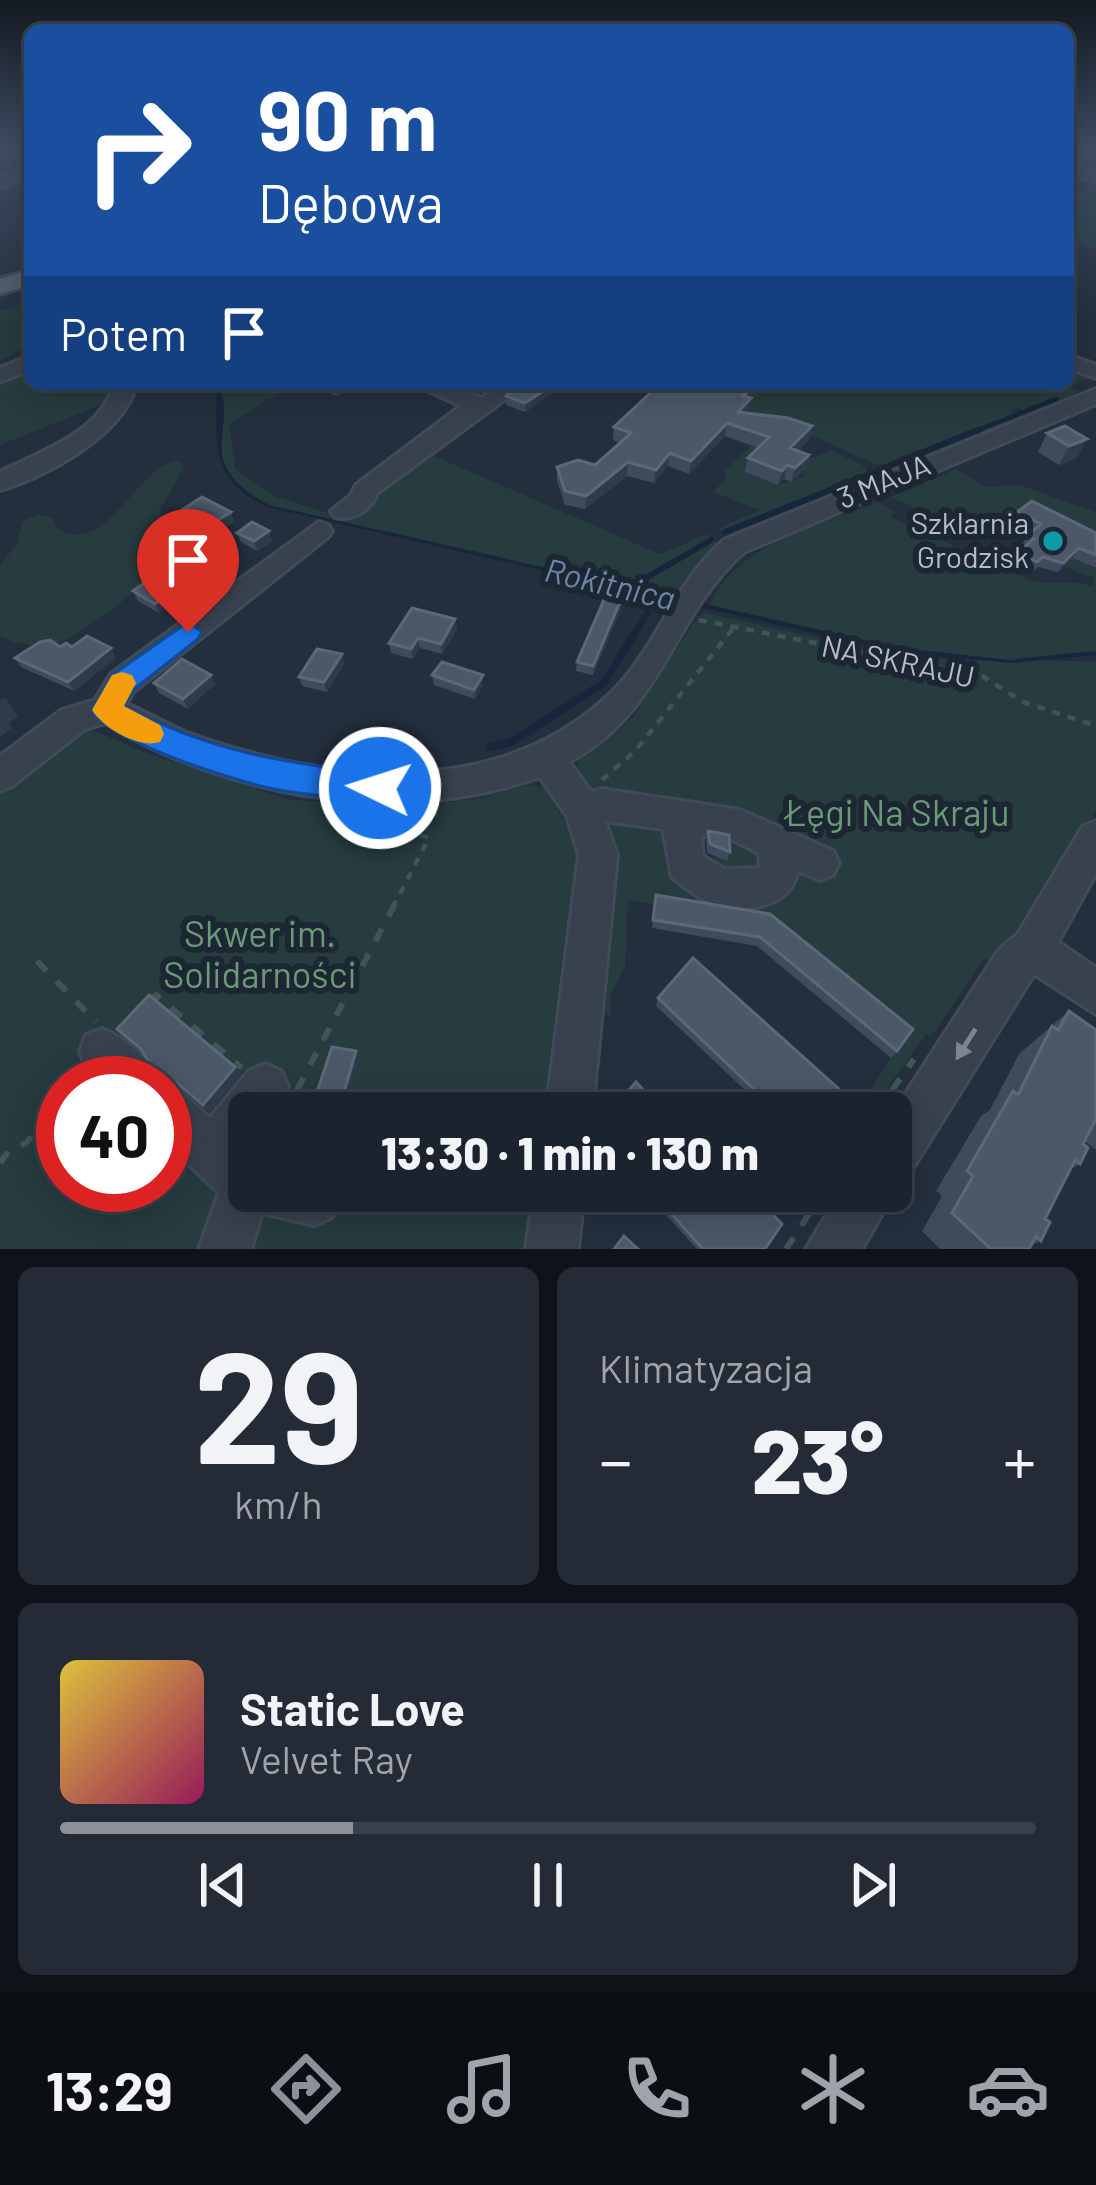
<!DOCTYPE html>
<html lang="pl">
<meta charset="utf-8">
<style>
body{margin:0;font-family:Barlow,sans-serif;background:#242b36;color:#f1f3f6;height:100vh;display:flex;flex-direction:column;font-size:45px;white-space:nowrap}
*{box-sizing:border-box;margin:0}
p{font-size:39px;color:#a0a4aa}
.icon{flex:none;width:66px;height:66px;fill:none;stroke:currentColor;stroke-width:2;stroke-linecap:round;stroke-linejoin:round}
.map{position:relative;height:1249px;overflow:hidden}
.side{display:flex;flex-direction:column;gap:18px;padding:18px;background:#0f1319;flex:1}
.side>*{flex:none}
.hud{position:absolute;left:24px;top:24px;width:1050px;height:366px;border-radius:18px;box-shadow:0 6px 30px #0003,0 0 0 3px #39404a;background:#1a4fa0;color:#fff;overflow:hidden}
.speed{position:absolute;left:36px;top:1056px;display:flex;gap:24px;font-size:60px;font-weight:700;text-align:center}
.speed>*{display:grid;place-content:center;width:156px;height:156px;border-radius:50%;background:#1b232e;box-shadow:0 6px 30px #0003,0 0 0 3px #39404a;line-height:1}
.speed .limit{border:18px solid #d22;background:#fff;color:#111}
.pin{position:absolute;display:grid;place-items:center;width:102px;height:102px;color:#fff;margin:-123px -51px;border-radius:50% 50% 50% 0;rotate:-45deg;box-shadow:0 0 12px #0007}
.pin .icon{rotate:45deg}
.me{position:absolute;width:132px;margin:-66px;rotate:274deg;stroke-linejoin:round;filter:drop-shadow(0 0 9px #0008)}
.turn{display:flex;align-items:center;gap:42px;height:252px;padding:0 36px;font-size:54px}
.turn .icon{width:156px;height:156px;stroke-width:2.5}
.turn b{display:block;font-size:84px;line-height:102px}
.then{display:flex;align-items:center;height:114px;padding:0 36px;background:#0003;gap:24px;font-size:45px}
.big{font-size:90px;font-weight:800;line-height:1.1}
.side .widget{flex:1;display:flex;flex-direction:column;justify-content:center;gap:18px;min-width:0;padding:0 42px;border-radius:18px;background:#242b36}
.side .dial{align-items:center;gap:0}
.dial b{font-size:156px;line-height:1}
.song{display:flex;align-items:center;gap:36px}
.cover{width:144px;height:144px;border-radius:18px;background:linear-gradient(135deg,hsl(50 70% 55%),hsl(330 70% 35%))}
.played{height:12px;border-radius:6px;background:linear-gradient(90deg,#8c9099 30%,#39404a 30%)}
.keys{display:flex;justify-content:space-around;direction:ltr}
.heat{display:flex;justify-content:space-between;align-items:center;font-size:66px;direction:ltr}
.side .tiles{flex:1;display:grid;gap:18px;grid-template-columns:1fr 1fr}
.widget:last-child{grid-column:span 2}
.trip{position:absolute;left:228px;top:1092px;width:684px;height:120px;border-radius:18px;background:#1b232e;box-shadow:0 6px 30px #0003,0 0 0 3px #39404a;font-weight:800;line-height:120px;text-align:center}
.tabs{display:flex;height:192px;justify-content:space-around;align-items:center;background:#0b0e12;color:#a0a4aa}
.tabs .icon{width:84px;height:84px}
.tabs .current{color:#8c9099}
.tabs b{font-size:54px;color:#f1f3f6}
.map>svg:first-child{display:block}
.green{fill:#263c3f;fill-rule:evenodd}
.water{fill:#17263c}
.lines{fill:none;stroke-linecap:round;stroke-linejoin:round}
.stream-far2{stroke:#17263c;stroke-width:4.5}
.stream-far1{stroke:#17263c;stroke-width:6}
.stream{stroke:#17263c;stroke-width:8}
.minor-casing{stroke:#414a57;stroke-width:6}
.major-casing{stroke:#414a57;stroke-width:6}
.path-far1{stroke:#3f5557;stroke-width:4.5;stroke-dasharray:8 8;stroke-linecap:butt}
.path{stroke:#3f5557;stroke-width:6;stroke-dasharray:14 14;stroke-linecap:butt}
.minor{fill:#38414e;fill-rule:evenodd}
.major{fill:#56606e;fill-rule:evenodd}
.wall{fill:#3f4b5c}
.shaded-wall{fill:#2f3b4b}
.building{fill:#4b5868;stroke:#5c6777;stroke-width:3}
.oneway{fill:#7c8592}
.route{fill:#1a73e8;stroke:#114b97;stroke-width:3}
.slow{fill:#f59e0b}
.culture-dot{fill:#0f9aa8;stroke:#1d2633;stroke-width:4.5}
.labels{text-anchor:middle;stroke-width:12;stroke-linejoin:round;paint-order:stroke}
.street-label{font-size:30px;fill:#b4bcc9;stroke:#1d2633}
.poi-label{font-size:30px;fill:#b4bcc9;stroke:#1d2633;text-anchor:end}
.water-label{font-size:33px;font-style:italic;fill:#6d86a8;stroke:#1d2633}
.near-park-label{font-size:36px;fill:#6b9a76;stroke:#1d2633}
</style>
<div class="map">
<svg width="1096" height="1249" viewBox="0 0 1096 1249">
<rect width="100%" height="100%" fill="#242f3e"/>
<path class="green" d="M1096,184V248L1068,246V197Z
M30,301V345L0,360V311Z
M1068,365L1096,376L1070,386L1079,392L1031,415L1018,407L1012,411L1024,417L890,471L804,432L669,384H1068Z
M30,369V384H153L0,445V380Z
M221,384H294L229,424L235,469L274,496L329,513L358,491L329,520C295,512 234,504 223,462C216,438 221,408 221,384Z
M524,384L434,456L660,554L707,534L718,545L680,592L668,589L666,596L334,521Z
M751,446L766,450L746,472L778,485L805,476L797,453L812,458L832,451L861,464L874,478L729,537L718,529L760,510L713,492L726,478L724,471Z
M180,461L184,467L160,510L168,555C156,578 81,637 56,643C35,648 20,645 0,636V565L16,545L23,521L39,515L53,518L58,529C110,557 134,465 180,461Z
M956,469L985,487L1019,485L1096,512V541L1020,510L981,541L891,497Z
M877,502L895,512L891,517L1030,580C1052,585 1065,579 1092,586L1094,578L1064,567L1073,554L1096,570V651L1012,659L1096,662V811L1002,968L984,959L931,1037L926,1034L870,1113H855L906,1035L767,922L628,900L625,967L611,993L610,1015L598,1013L600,818L668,826L674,853L747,883L697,856L726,859L727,834L705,801L665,810L598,800L571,772L577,770L578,760L633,717L698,616L706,613L903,657L1008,661L885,646L710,606C733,544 823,525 877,502Z
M89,728L141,751L290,800L415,806L481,798L531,784L546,789L573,835L579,859L573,929L545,1113H249V1191H533L524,1249H0V794ZM63,1083H165V1185H63Z"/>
<path class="water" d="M217,384C242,427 187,461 269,505L900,648L1010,660L1096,651V655L1012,663L900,653L267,507C207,479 217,440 217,384Z"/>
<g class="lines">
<path class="stream-far2" d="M973,432L1056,399"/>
<path class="stream-far1" d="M886,467L980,429
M725,532L868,475
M634,591L639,582L711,540
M632,638L658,596"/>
<path class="stream" d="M490,747L511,742L604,683L634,635"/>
<g class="minor-casing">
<path id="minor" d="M1068,165L1096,172V181L1068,174Z
M30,171V179L0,187V177Z
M1068,355L1096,365V378L1068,368Z
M30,356V370L0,382V368Z
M114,384H136C126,433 46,477 0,490V472C40,452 102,432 114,384Z
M414,384H445L482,398L501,384H526L377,493C372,510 352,521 335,517L331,511L351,495L356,485L461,406Z
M1096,389V404L744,552C670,618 665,710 569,762L591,792L602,789L740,810L833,851L839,863L833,875L820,880L798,871C789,909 744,914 712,903C697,898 684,886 672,877L663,829L605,821L617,855L592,1113H546L579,855L567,816L540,777C417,820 281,804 163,753C143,744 125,732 105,723L85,729L12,786L0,791V756L62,710L95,700L111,674L319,522L328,525L332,531L328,537L133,692L126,704C149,713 170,727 193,735C329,783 498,801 610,694C657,649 674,583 724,540ZM701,835L735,841L759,853L760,868L724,869L703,856Z
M1096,821V873L1058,942L1096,968V1014L1034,974L908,1176L891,1183L895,1191L862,1249H806L841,1191H891V1116L999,950L1018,934L1083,826Z
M102,1029C126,1039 150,1059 160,1083H104L86,1067L80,1051L86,1035Z
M265,1064L281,1071L288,1087L273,1113H249V1144L244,1150L249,1155V1191H336L340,1200L332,1217L315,1225L262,1213L251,1249H199L219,1193L165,1141V1086L181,1093L210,1118L249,1071Z
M534,1191H584L578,1249H526Z"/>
</g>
<g class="major-casing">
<path id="major" d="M30,270V285L0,294V279Z"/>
</g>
<path class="path-far1" d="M699,620L982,676L1023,702L1096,726
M602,780L635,751L735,626
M344,811L429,838L394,905"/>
<path class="path" d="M37,961L96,1022
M150,1001L156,995L242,1068
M297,1090L396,902
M876,1113L914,1059
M0,1163L9,1151L26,1143L63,1099
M786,1249L824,1191"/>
<use href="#minor" class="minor"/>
<use href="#major" class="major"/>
</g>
<path class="wall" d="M307,384H355L337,396Z
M567,384L525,412L506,405V396Z
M751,399L747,413L812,426L809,440L798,451L809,455L805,469L791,482L784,479L778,485L745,472L748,458L758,448L725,436L689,474L668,466L654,483L627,476L585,509L565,505L557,481V467L595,465L620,443L613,440L614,427Z
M1065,426L1077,458L1059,465L1038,452L1047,433Z
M231,512L234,521L206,540L178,524L174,515Z
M1017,512L1096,533V568L1073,558L1058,572L1038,567L1032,572L1013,562L1018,552L1025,547L1022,545L1027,536L1032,532L1012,521Z
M269,531L272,541L257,551L241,542L237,533Z
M133,591L176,601L159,613L138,601Z
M624,592V602L593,675L576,671L577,662Z
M455,619L457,629L442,654L420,648L413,659L391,653L389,643Z
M60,647H72L116,658L74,691L21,667L15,658Z
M342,654L344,664L327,692L302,686L299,677Z
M432,675H483V685L475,699L434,685Z
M154,683L215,684L188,709L159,693Z
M708,831L730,852L727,861L707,853L706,840Z
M656,895L770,914L897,1051L891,1058L757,946L652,928Z
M658,998L856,1113H769L656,1006Z
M1069,1011L1096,1030V1150L1085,1141L1080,1164L1071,1169L1045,1219L1041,1241L1031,1245L1029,1249H940L922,1231L942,1196L936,1191L981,1116L990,1110L1019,1054Z
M235,1067L241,1074L209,1112L184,1090L164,1082L157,1075Z
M649,1096L671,1113H623L617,1107L619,1101Z
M644,1191H749L765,1249H697Z"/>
<path class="shaded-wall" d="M335,384H355L337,396Z
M554,384H567L525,412V403Z
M756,384H767L751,399L749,412L736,426L743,396Z
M727,423L725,436L689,474L691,461Z
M812,426L809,440L787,462L790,448Z
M1087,439L1077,458L1059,465L1069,446Z
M670,453L668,466L654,483L656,470Z
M809,455L805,469L791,482L795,468Z
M628,462L627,476L585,509L586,496Z
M787,465L784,479L778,485L782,471Z
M231,512L234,521L206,540L203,530Z
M269,531L272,541L257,551L254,541Z
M1079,548L1073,558L1058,572L1063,563Z
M172,592L176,601L159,613L155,604Z
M624,592V602L593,675V666Z
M455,619L457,629L442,654L441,644Z
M418,638L420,648L413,659L411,649Z
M111,648L116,658L74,691L68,682Z
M342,654L344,664L327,692L324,682Z
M211,675L215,684L188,709L183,699Z
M483,675V685L475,699L474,690Z
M5,697L18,716L9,723L12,728L0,737V700Z
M356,1051L359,1058L343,1113H338Z
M235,1067L241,1074L209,1112L203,1105Z"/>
<path class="building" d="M520,384H554L525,403L506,396Z
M660,384H756L743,396L751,398L738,412L788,418L812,426L790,448L809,455L795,468L787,465L782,471L748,458L769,437L727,423L691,461L670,453L656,470L628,462L586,496L565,491L557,467L578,460L595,465L631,433L614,427Z
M1065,426L1087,439L1069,446L1047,433Z
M202,497L231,512L203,530L174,515Z
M1032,501L1096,533V555L1079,548L1063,563L1043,557L1037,562L1018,552L1034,539L1027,536L1041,524L1017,512Z
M252,522L269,531L254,541L237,533Z
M150,579L172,592L155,604L133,591Z
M610,586L624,592L593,666L577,662Z
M412,608L455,619L441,644L418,638L411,649L389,643Z
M87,636L111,648L68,682L15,658L40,642L50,640L60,647L66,643L72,647Z
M317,649L342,654L324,682L299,677Z
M182,659L211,675L183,699L154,683Z
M442,662L483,675L474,690L432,675Z
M708,831L729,835L730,852L710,844Z
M656,895L770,914L913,1029L897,1051L760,937L653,920Z
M693,958L860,1108L856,1113H779L658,998Z
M149,995L235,1067L203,1105L177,1083L157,1075L140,1048L117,1029Z
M1069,1011L1096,1030V1119L1083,1144L1088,1148L1080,1164L1075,1160L1045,1219L1050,1222L1041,1241L1036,1236L1029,1249H991L952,1213L973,1176L967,1171L1013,1091L1018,1095L1052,1026L1058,1030Z
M332,1047L356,1051L338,1113H310Z
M636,1082L649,1096L652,1093L671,1113H630L619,1101Z
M651,1191H749L782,1224L765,1249H703Z
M624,1236L638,1249H614Z"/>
<defs><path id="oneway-solid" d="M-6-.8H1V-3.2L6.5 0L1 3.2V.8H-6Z" transform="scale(3)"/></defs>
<use class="oneway" href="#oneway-solid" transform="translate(966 1044) rotate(122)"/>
<linearGradient id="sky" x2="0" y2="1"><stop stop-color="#141a22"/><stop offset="0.46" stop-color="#3f4d63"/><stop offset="1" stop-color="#3f4d63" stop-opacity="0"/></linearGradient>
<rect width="1096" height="325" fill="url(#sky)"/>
<path class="route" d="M188,622L202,632L198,639L133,690L124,706C210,752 285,763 380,774L391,778L396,788L391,798L380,802C343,797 305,796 269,788C233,780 108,741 92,710L112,675Z"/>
<path class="slow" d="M122,672L132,675L136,683L124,706L160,725L164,734L160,742C139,749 103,728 92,710L112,675Z"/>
<circle class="culture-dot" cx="1053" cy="541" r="12"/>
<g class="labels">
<g class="street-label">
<text transform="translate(884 482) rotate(-22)" y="10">3 MAJA</text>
<text transform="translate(898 662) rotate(12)" y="10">NA SKRAJU</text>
</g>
<g class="poi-label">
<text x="1029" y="534">Szklarnia<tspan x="1029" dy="34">Grodzisk</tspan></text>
</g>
<g class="water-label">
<text transform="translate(610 584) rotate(13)" y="12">Rokitnica</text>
</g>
<g class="near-park-label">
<text x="897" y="826">Łęgi Na Skraju</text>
<text x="260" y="947">Skwer im.<tspan x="260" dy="41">Solidarności</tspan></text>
</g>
</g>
</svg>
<div class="speed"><div class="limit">40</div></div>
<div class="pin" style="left:188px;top:632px;background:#d93025"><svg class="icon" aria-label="arrive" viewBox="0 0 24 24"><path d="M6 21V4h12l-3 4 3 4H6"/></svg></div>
<svg class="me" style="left:380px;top:788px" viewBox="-20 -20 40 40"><circle r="17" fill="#1a73e8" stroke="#fff" stroke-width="3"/><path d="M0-11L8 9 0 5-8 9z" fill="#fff"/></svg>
<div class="trip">13:30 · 1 min · 130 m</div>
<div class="hud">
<div class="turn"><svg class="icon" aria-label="right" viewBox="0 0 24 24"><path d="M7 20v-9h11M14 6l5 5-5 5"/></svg><div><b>90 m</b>Dębowa</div></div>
<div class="then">Potem<svg class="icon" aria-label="arrive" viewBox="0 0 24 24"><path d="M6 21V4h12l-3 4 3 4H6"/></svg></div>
</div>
</div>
<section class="side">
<div class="tiles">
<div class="widget dial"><b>29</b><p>km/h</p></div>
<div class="widget"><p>Klimatyzacja</p>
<div class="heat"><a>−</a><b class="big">23°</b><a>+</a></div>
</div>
<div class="widget">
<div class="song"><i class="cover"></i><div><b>Static Love</b><p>Velvet Ray</p></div></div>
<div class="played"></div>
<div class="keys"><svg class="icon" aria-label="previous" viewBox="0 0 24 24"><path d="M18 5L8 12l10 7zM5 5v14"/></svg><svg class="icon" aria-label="pause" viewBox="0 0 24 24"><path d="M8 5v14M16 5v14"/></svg><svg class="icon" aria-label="next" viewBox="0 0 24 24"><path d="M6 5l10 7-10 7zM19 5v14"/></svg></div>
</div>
</div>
</section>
<nav class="tabs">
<b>13:29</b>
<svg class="icon current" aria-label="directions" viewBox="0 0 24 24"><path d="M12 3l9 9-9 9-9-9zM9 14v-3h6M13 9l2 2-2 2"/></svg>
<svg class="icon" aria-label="music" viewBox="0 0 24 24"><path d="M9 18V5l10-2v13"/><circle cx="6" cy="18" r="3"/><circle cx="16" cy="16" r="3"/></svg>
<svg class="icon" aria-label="phone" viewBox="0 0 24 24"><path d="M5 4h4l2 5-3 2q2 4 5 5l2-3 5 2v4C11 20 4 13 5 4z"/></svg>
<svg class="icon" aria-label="climate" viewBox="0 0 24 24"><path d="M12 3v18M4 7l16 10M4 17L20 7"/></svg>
<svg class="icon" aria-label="car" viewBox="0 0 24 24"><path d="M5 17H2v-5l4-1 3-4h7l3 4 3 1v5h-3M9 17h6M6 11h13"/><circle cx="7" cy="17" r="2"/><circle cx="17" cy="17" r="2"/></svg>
</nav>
